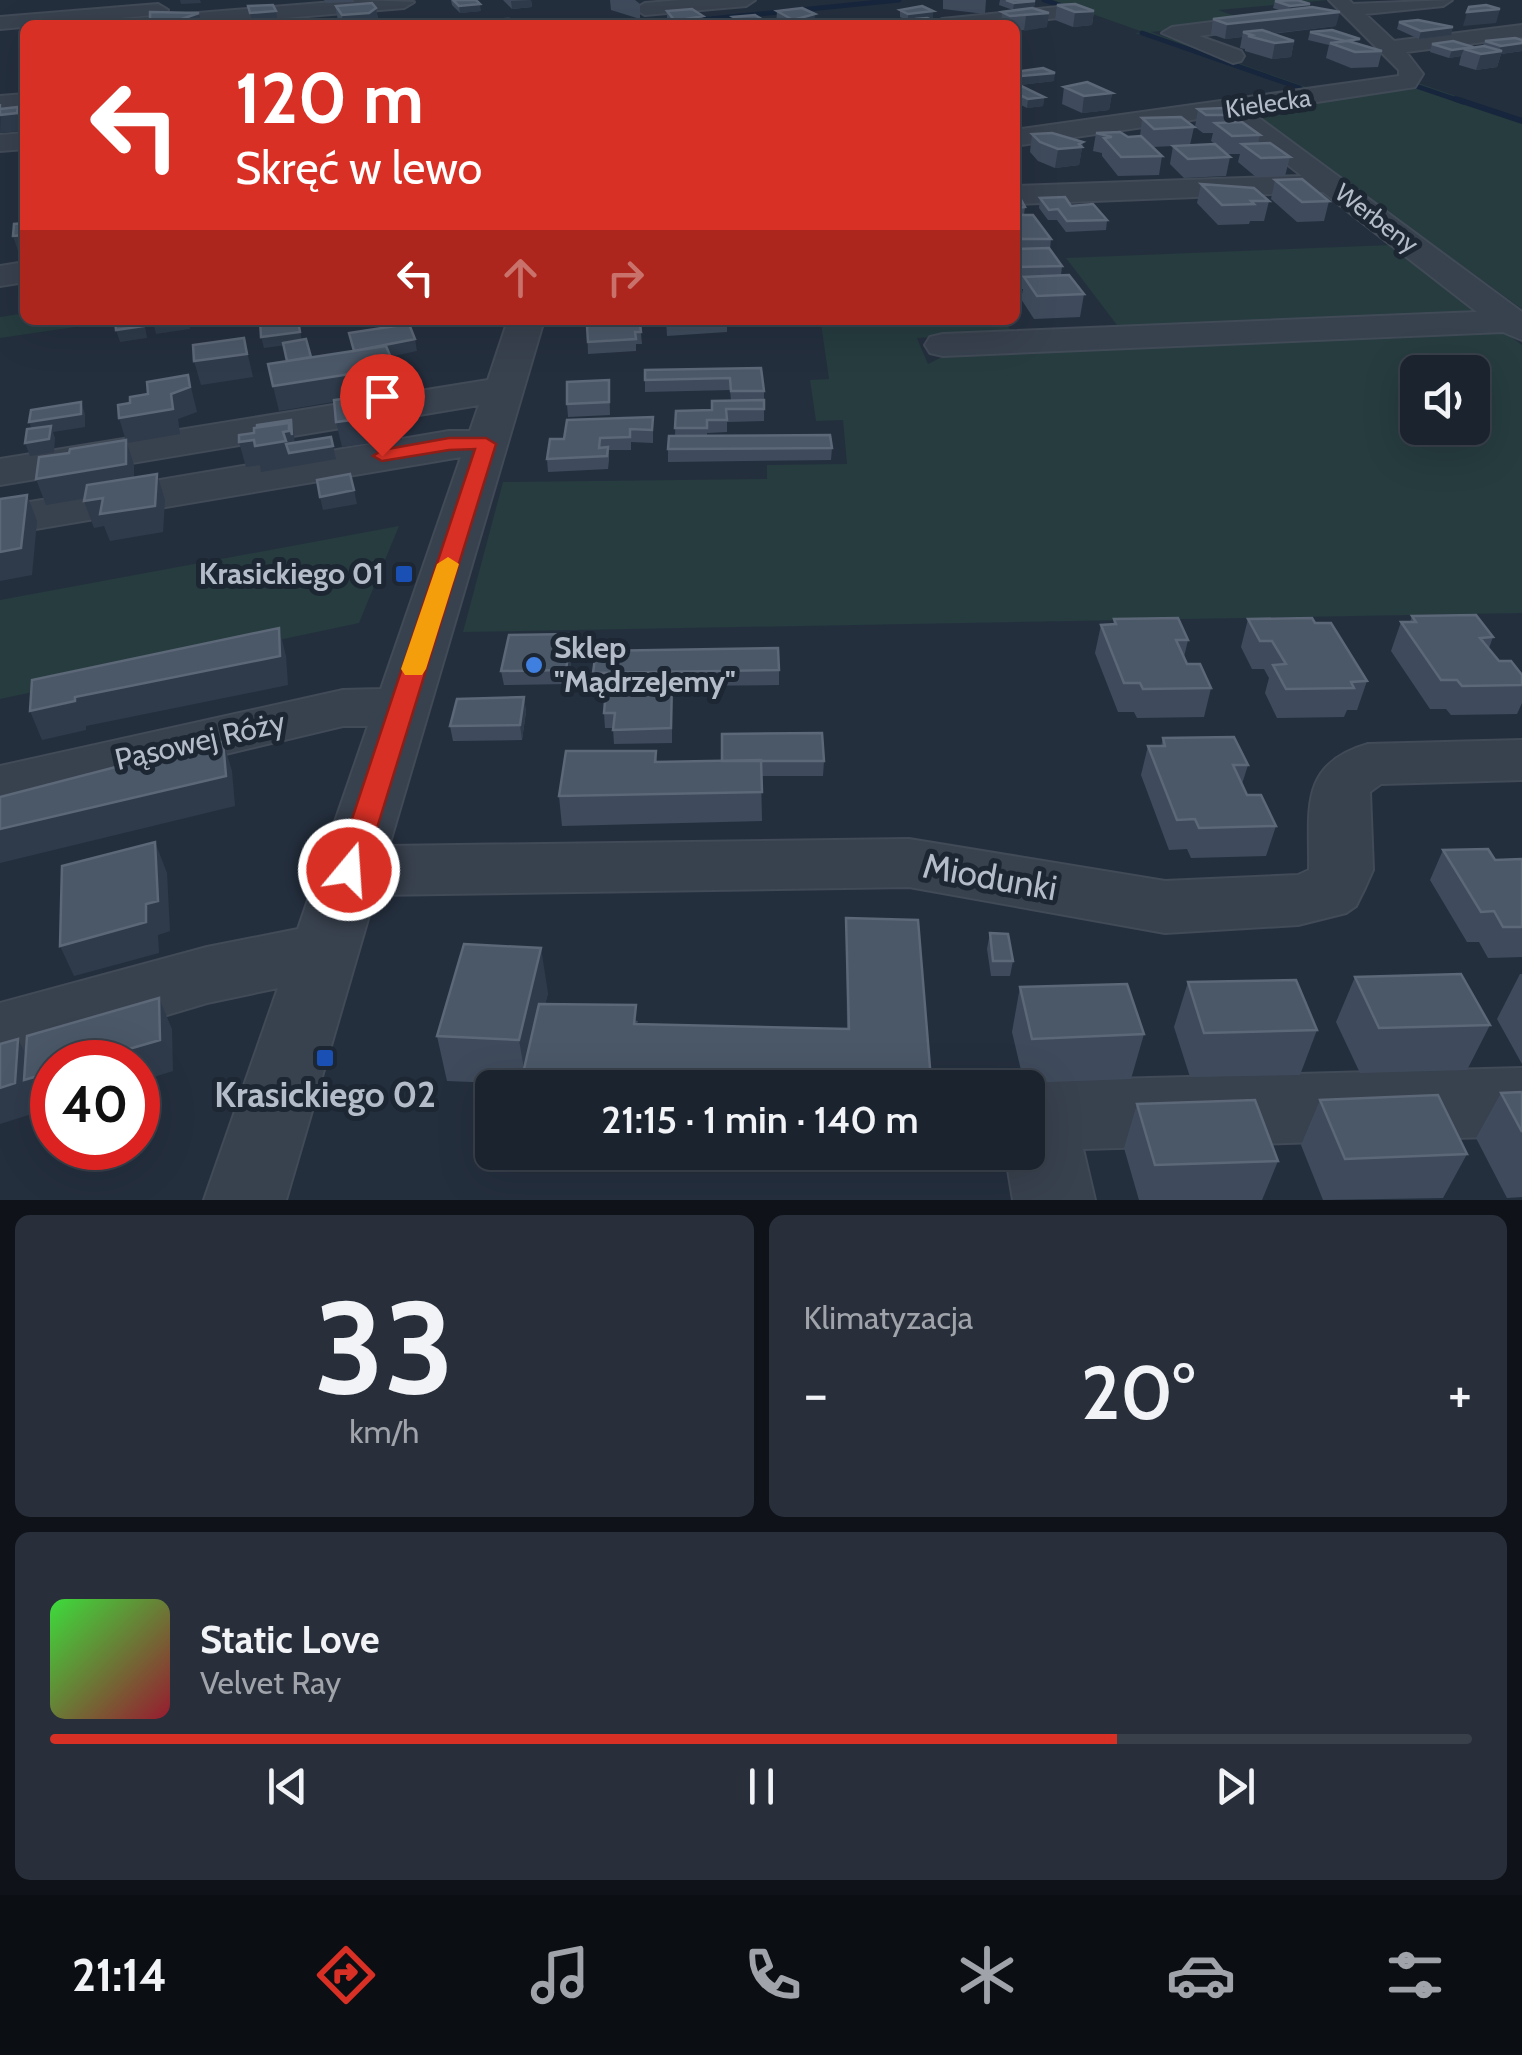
<!DOCTYPE html>
<html lang="pl">
<meta charset="utf-8">
<style>
body{margin:0;font-family:Cabin,sans-serif;background:#282f3a;color:#f1f3f6;height:100vh;display:flex;flex-direction:column;font-size:38px;white-space:nowrap}
*{box-sizing:border-box;margin:0}
p{font-size:32px;color:#a0a4aa}
.icon{flex:none;width:55px;height:55px;fill:none;stroke:currentColor;stroke-width:2;stroke-linecap:round;stroke-linejoin:round}
.map{position:relative;height:1200px;overflow:hidden}
.sheet{display:flex;flex-direction:column;gap:15px;padding:15px;background:#0f1319;flex:1}
.sheet>*{flex:none}
.guide{position:absolute;left:20px;top:20px;width:1000px;height:305px;border-radius:15px;box-shadow:0 10px 40px #0002,0 0 0 2px #39404a;background:#d93025;color:#fff;overflow:hidden}
.fabs{position:absolute;left:1400px;top:355px;display:grid;gap:20px}
.fabs a{display:grid;place-items:center;width:90px;height:90px;border-radius:15px;background:#1b232e;box-shadow:0 10px 40px #0002,0 0 0 2px #39404a;font-size:50px}
.speed{position:absolute;left:30px;top:1040px;display:flex;gap:20px;font-size:50px;font-weight:700;text-align:center}
.speed>*{display:grid;place-content:center;width:130px;height:130px;border-radius:50%;background:#1b232e;box-shadow:0 10px 40px #0002,0 0 0 2px #39404a;line-height:1}
.speed .limit{border:15px solid #d22;background:#fff;color:#111}
.pin{position:absolute;display:grid;place-items:center;width:85px;height:85px;color:#fff;margin:-102px -42px;border-radius:50% 50% 50% 0;rotate:-45deg;box-shadow:0 0 10px #0007}
.pin .icon{rotate:45deg}
.me{position:absolute;width:110px;margin:-55px;rotate:18deg;stroke-linejoin:round;filter:drop-shadow(0 0 8px #0008)}
.turn{display:flex;align-items:center;gap:35px;height:210px;padding:0 50px;font-size:45px}
.turn .icon{width:130px;height:130px;stroke-width:2.5}
.turn b{display:block;font-size:70px;line-height:85px}
.lanes{display:flex;align-items:center;height:95px;padding:0 50px;background:#0003;justify-content:center;gap:50px;direction:ltr}
.lanes .off{opacity:.35}
.big{font-size:75px;font-weight:600;line-height:1.1}
.sheet .card{flex:1;display:flex;flex-direction:column;justify-content:center;gap:15px;min-width:0;padding:0 35px;border-radius:15px;background:#282f3a}
.sheet .dial{align-items:center;gap:0}
.dial b{font-size:130px;line-height:1}
.song{display:flex;align-items:center;gap:30px}
.cover{width:120px;height:120px;border-radius:15px;background:linear-gradient(135deg,hsl(120 70% 55%),hsl(350 70% 35%))}
.played{height:10px;border-radius:5px;background:linear-gradient(90deg,#d93025 75%,#39404a 75%)}
.keys{display:flex;justify-content:space-around;direction:ltr}
.heat{display:flex;justify-content:space-between;align-items:center;font-size:55px;direction:ltr}
.sheet .tiles{flex:1;display:grid;gap:15px;grid-template-columns:1fr 1fr}
.card:last-child{grid-column:span 2}
.trip{position:absolute;left:475px;top:1070px;width:570px;height:100px;border-radius:15px;background:#1b232e;box-shadow:0 10px 40px #0002,0 0 0 2px #39404a;font-weight:600;line-height:100px;text-align:center}
.dock{display:flex;height:160px;justify-content:space-around;align-items:center;background:#0b0e12;color:#a0a4aa}
.dock .icon{width:70px;height:70px}
.dock .current{color:#d93025}
.dock b{font-size:45px;color:#f1f3f6}
.map>svg:first-child{display:block}
.green{fill:#263c3f;fill-rule:evenodd}
.lines{fill:none;stroke-linecap:round;stroke-linejoin:round}
.stream-far1{stroke:#17263c;stroke-width:5}
.stream{stroke:#17263c;stroke-width:6}
.minor-casing{stroke:#414a57;stroke-width:4}
.minor{fill:#38414e;fill-rule:evenodd}
.wall{fill:#3f4b5c}
.shaded-wall{fill:#2f3b4b}
.building{fill:#4b5868;stroke:#5c6777;stroke-width:2.5}
.route{fill:#d93025;stroke:#8d1f18;stroke-width:2.5}
.slow{fill:#f59e0b}
.transit-dot{fill:#1a4fb4;stroke:#1d2633;stroke-width:4}
.shop-dot{fill:#3f7fe0;stroke:#1d2633;stroke-width:4}
.labels{text-anchor:middle;stroke-width:10;stroke-linejoin:round;paint-order:stroke}
.far-street-label{font-size:25px;fill:#b4bcc9;stroke:#1d2633}
.poi-label{font-size:30px;font-weight:bold;fill:#b4bcc9;stroke:#1d2633;text-anchor:end}
.street-label{font-size:30px;fill:#b4bcc9;stroke:#1d2633}
.near-street-label{font-size:35px;fill:#b4bcc9;stroke:#1d2633}
.near-poi-label{font-size:35px;font-weight:bold;fill:#b4bcc9;stroke:#1d2633}
</style>
<div class="map">
<svg width="1522" height="1200" viewBox="0 0 1522 1200">
<rect width="100%" height="100%" fill="#242f3e"/>
<path class="green" d="M1053,0H1329L1218,10L1249,21L1151,32L1320,92L1309,94L1135,33L1143,32Z
M1418,83L1522,119V309L1250,112Z
M1391,245L1476,309L1471,314L1120,329L1066,258Z
M25,313V320H123L0,338V317Z
M775,320H1004L1013,334L917,338L928,364L946,355L1490,329L1506,333L1522,345V613L463,632L503,482L767,479V465L847,464L843,420L816,421L810,380L829,379L821,324H775ZM1418,372H1472V428H1418Z
M399,526L359,623L0,699V600Z"/>
<g class="lines">
<path class="stream-far1" d="M1044,0L1073,10
M691,14L698,19H710L899,0
M1142,33L1300,88
M1416,86L1463,102"/>
<path class="stream" d="M1456,99L1522,121"/>
<g class="minor-casing">
<path id="minor" d="M358,0L414,2L404,8L198,25H115L125,19Z
M681,0H755L746,6L645,15L635,9L645,3Z
M1329,0H1349L1353,4L1452,0L1443,6L1365,14L1394,41L1522,25V37L1406,52L1423,74L1415,87L1251,112L1522,312V340L1503,332L943,356L930,353L925,345L930,337L943,334L1477,312L1323,192L1015,204V186L1302,176L1225,115L1015,146V130L1399,76V70Z
M158,4L168,10L165,14L0,29V17Z
M1058,7L1065,9V17L1000,25H932L942,19Z
M1276,14L1283,16V24L1199,36L1241,51L1244,56L1241,61L1233,63L1162,33L1172,27Z
M25,94V108L0,110V96Z
M25,133V149L0,151V135Z
M25,262V282L0,286V266Z
M508,320H544L389,846L909,839L1165,881L1298,875L1309,870C1310,810 1298,764 1368,744L1522,740V780L1381,784L1370,792L1373,870L1365,888L1356,906L1346,913L1298,925L1165,933L909,887L375,895L286,1200H204L278,988L207,1003L0,1065V1003L207,947L298,929L368,726H343L0,808V766L343,690L381,689L461,457L0,535V507L449,431H470L479,405L0,485V459L488,380Z
M1522,1068V1136L1083,1149L1095,1200H1013L1005,1152H1028V1088H1021L1037,1081Z"/>
</g>
<use href="#minor" class="minor"/>
</g>
<path class="wall" d="M324,0H353L354,2L326,3Z
M451,0H476L481,11L460,13L452,5Z
M503,0H531L532,7L512,9Z
M610,0H635L640,4V19L611,10Z
M943,0H986L985,14L943,9Z
M1000,0L1035,1L1034,8L1047,27L1015,31V25H1001L1002,12L1013,10L999,5Z
M1275,1L1310,4L1309,8L1336,26L1272,34L1294,41L1291,57L1272,59L1245,51V49L1240,48L1242,37L1225,39L1211,34L1213,19L1282,11L1273,8Z
M1057,5L1094,11L1092,25L1073,27L1055,20Z
M335,6L376,8L379,25H339Z
M900,10L933,11V19H930L943,25H906V22H915V20L908,21L900,17Z
M667,11L703,25H667Z
M777,11L814,25H776Z
M733,17L765,21V25H733Z
M1399,22L1451,35L1419,39L1397,29Z
M1310,32L1382,51L1378,67L1351,68L1326,58L1329,45L1308,40Z
M1522,40V51L1501,54L1497,67L1476,70L1459,65L1461,56L1449,58L1430,52L1432,44L1473,48L1483,46L1485,41Z
M1015,72L1054,81L1020,85L1015,82Z
M1015,83L1044,97L1043,106L1027,108L1015,102Z
M1064,87L1112,93L1109,110L1082,113L1062,104Z
M1198,109L1233,115L1231,122L1260,135L1258,143L1290,157L1285,176L1256,177L1238,162L1240,154H1228L1211,141L1213,133H1203L1195,127Z
M1142,118L1194,127L1190,145L1230,157L1226,176L1184,178L1170,164L1173,146L1152,147L1162,156L1159,175L1118,176L1102,156V153L1093,151L1096,133L1128,137H1140Z
M1032,134L1083,142L1079,165L1055,168L1038,161L1030,152Z
M1275,180L1329,201L1324,221L1297,222L1271,199Z
M1201,184L1269,201L1264,221H1250L1249,224L1218,225L1197,203Z
M1015,196L1025,207L1024,215L1051,239L1050,249L1062,266L1061,275L1084,294L1080,317L1034,319L1021,299L1023,289H1015Z
M1040,198L1071,206L1107,220L1106,230L1066,232L1057,220H1048L1039,208Z
M619,320H727V332L667,336L666,320L620,322Z
M640,323L642,344H636V351L588,354L587,326Z
M761,368L764,391V421L727,422V432L707,433V436L832,448L831,460L668,462V449L675,436L676,411L712,410L731,400L730,390L645,392V380Z
M609,380L610,415L568,417L567,404Z
M653,417V443L631,442V450H609V460L608,469L548,472L547,459L564,439Z
M1412,616L1493,637L1489,648L1499,661L1522,675V703L1517,714L1451,715L1446,709H1430L1391,651L1401,622H1410Z
M1114,619L1188,640L1184,657L1187,664L1211,688L1204,717L1137,718L1134,712H1118L1095,653L1101,625L1113,624Z
M1248,619L1315,623L1367,681L1357,710H1347L1344,717L1277,718L1265,693L1269,678L1264,669H1252L1241,647Z
M573,649L568,684L504,685L501,671Z
M779,670V685L672,686V743L614,744L613,728H605L604,713L623,690V687L594,688L593,673Z
M524,697L526,712L522,740L453,741L450,726Z
M1163,738L1248,765L1242,784L1247,795L1276,826L1266,856L1191,858L1187,849L1169,850L1141,775L1148,746H1161Z
M656,751L657,762L824,761L823,776H761L762,821L562,826L559,796Z
M1443,850L1495,860L1522,859V957L1488,958L1479,942H1467L1430,880Z
M846,918L931,1080L930,1088H631L447,1081L437,1036L548,993L545,1004L638,1021L637,1024L847,1029Z
M990,933L1013,961L1010,976H991L987,949Z
M1520,974H1522V1064L1497,1019Z
M1355,977L1490,1025L1467,1070L1360,1073L1336,1022Z
M1188,982L1317,1030L1300,1075L1190,1077L1174,1027Z
M1020,987L1144,1034L1131,1079L1024,1083L1012,1032Z
M1522,1092V1197L1507,1198L1476,1138L1501,1093Z
M1320,1100L1467,1154L1443,1198L1323,1200L1301,1145Z
M1137,1104L1278,1161L1262,1200H1139L1124,1148Z"/>
<path class="shaded-wall" d="M180,0H200L201,3L181,4Z
M531,0L532,7L512,9L511,1Z
M1035,1L1034,8L1013,10L1014,3Z
M480,4L481,11L460,13L459,6Z
M1310,4L1308,11L1288,13L1290,6Z
M376,8L379,25H343L342,15Z
M1500,9L1496,23L1463,26L1467,12Z
M276,11L278,25H253L250,13Z
M933,11V19L908,21V14Z
M1094,11L1092,25L1073,27L1075,12Z
M1340,12L1336,26L1252,36L1243,32L1242,37L1225,39L1227,24Z
M199,13L202,25H156L155,23Z
M1049,13L1047,27L1024,31L1026,16Z
M815,14L814,25H793V20Z
M703,16V25H675V21Z
M765,21V25H742V22Z
M1453,27L1451,35L1419,39L1421,31Z
M1294,41L1291,57L1272,59L1275,43Z
M1522,43V51L1501,54L1497,67L1476,70L1481,54L1499,51L1501,46Z
M1464,49L1461,56L1449,58L1452,50Z
M1055,73L1054,81L1020,85L1021,76Z
M1112,93L1109,110L1082,113L1084,96Z
M1044,97L1043,106L1027,108L1028,99Z
M1,104L4,114L18,107L23,125V131L0,133Z
M1083,142L1079,165L1055,168L1058,149Z
M25,235V257H20L13,236Z
M144,320L147,338L120,342L116,330Z
M170,320H189L190,329L156,334L153,322Z
M200,320H229V321L201,325Z
M229,320H262L230,325Z
M299,320L302,343L264,348L261,337Z
M397,320H433V322L399,327Z
M244,338L253,377L201,385L194,361Z
M415,339L417,351L357,364L355,352Z
M395,367L399,391L279,411L273,386Z
M188,375L197,412L178,419L180,434L127,443L134,465V490L46,505L36,479L126,441L119,418L171,394Z
M81,402L85,414V427L53,432L55,438L54,452L30,456L25,443L34,435L29,422Z
M398,414L402,439L342,447L336,422Z
M291,420L294,433L295,452L333,446L336,459L261,472L260,465L246,467L239,442Z
M157,474L165,500L163,532L110,541L104,526L94,528L84,501Z
M354,490L357,504L323,510L320,497Z
M27,495L37,521L32,575L0,581V552Z
M279,628L286,656L288,685L86,726V730L42,740L30,711L75,697Z
M571,634L573,649L568,684L566,670Z
M524,697L526,712L522,740L520,725Z
M223,741L232,771L235,806L0,863V829L134,766L135,762L146,792Z
M155,842L167,873L170,931L158,935L159,953L74,976L60,946L146,904Z
M541,948L548,993L530,1069H524L519,1040Z
M159,998L172,1029L173,1071L138,1082V1062H84Z
M18,1039L34,1070L52,1072V1107L40,1111L33,1097L32,1114L0,1124V1088Z"/>
<path class="building" d="M453,0H476L480,4L459,6Z
M1006,0H1032L1035,1L1014,3Z
M1297,0L1310,4L1290,6L1275,1Z
M372,3L376,8L369,13L342,15L336,6Z
M1075,4L1094,11L1075,12L1057,5Z
M273,5L276,11L250,13L248,6Z
M1486,5L1500,9L1467,12L1469,7Z
M922,6L933,11L908,14L900,10Z
M1312,7L1340,12L1227,24L1213,19Z
M802,8L815,14L793,20L777,11Z
M1032,8L1049,13L1010,16L1002,12Z
M692,9L703,16L675,21L667,11Z
M150,12L199,13L176,21L155,23L150,21Z
M755,15L765,21L742,22L733,17Z
M927,18L943,25H913L906,22L924,23L915,19Z
M509,19L515,25H492L481,20Z
M1418,20L1453,27L1421,31L1399,22Z
M1262,30L1294,41L1275,43L1248,36L1252,35L1243,32Z
M1332,30L1360,39L1345,41L1310,32Z
M1515,38L1522,40V43L1501,46L1485,41Z
M1348,41L1382,51L1355,52L1330,43Z
M1453,41L1473,47L1452,50L1432,44Z
M1484,46L1502,51L1481,54L1464,49Z
M1043,68L1055,73L1021,76L1015,74V72Z
M1087,82L1112,93L1084,96L1064,87Z
M1015,83L1044,97L1028,99L1015,93Z
M0,104V109L18,107L17,113L0,115Z
M1224,108L1233,115H1206L1198,109Z
M1181,117L1194,127L1154,129L1142,118Z
M1242,122L1260,135L1232,136L1215,123Z
M1120,132L1128,137L1141,136L1162,156L1121,157L1104,138L1112,137L1096,133Z
M1052,133L1083,142L1079,144L1082,147L1058,149L1040,142L1032,134Z
M1270,143L1290,157L1261,158L1242,144Z
M1215,144L1230,157L1188,159L1173,146Z
M1302,179L1329,201L1302,202L1275,180Z
M1201,184L1254,188L1269,201H1251L1254,204L1222,205Z
M1015,196H1019L1025,207L1015,208Z
M1065,197L1071,206L1093,204L1107,220L1067,221L1058,209L1049,210L1040,198Z
M1015,215H1033L1051,239H1022L1015,229Z
M25,223V235L13,236L14,224Z
M1049,248L1062,266L1018,267L1015,263V249Z
M1069,275L1084,294L1037,296L1024,277Z
M115,320H143L144,326L116,330Z
M260,320H298L300,332L261,337Z
M666,320H727V321L667,324Z
M640,323L641,332H635L636,339L588,342L587,326Z
M409,324L415,339L354,351L349,333Z
M244,338L247,354L194,361L193,345Z
M306,339L311,357L287,361L283,343Z
M386,346L395,367L273,386L268,364Z
M761,368L764,391H731L730,378L645,380V370Z
M188,375L190,387L171,394L173,409L119,418L118,405L130,403V397L148,394L147,382Z
M609,380V402L567,404V382Z
M394,392L398,414L336,422L334,400Z
M764,400V409H726L727,420H707V428H675L676,411L712,410V401Z
M81,402V414L29,422L31,410Z
M653,417L652,430L630,429V437L600,438L599,448L608,447L607,456L547,459L550,439H564L567,420Z
M291,420L292,435L289,423L257,427V425Z
M289,423V431L283,432L286,441L255,446L254,440L239,442V435L254,433V428Z
M51,426L49,439L25,443L27,429Z
M830,435L832,448L668,449L669,436Z
M331,437L333,446L289,453L286,444Z
M126,440V464L36,479L39,457L69,453L70,449Z
M157,474L155,506L100,514L103,498L84,501L87,485Z
M350,474L354,490L320,497L317,480Z
M27,495L21,548L0,552V499Z
M1476,615L1493,637L1480,638L1499,661H1511L1522,675V685L1462,686L1457,680H1441L1401,622H1416L1412,616Z
M1178,618L1188,640H1176L1187,664H1200L1211,688L1143,689L1140,683H1124L1101,625L1116,624L1114,619Z
M1312,618L1315,623H1331L1367,681L1351,682L1354,688L1286,689L1273,665L1286,664L1272,641H1260L1248,619Z
M279,628L280,656L75,697V701L30,711L32,680Z
M571,634L566,670L501,671L509,635Z
M778,648L779,670L593,673L596,651Z
M672,682L671,728L613,730L615,713H604L606,690H623L624,683Z
M524,697L520,725L450,726L457,699Z
M822,733L824,761H722V734Z
M1234,737L1248,765H1233L1247,795H1261L1276,826L1199,828L1195,819L1177,820L1148,746H1165L1163,738Z
M223,741L226,776L0,829V797L135,762L134,766Z
M566,751H656L655,762L761,760L762,792L559,796Z
M155,842L158,901L146,904V922L60,946L62,866Z
M1488,849L1495,860L1522,859V927H1503L1494,911L1481,912L1443,850Z
M846,918L918,920L931,1080L524,1069L539,1004L636,1005L634,1024L849,1029Z
M990,933L1008,934L1013,961H993Z
M464,944L541,948L519,1040L437,1036Z
M1461,974L1490,1025L1379,1028L1355,977Z
M1296,980L1317,1030L1204,1033L1188,982Z
M1127,984L1144,1034L1032,1039L1020,987Z
M159,998L160,1040L84,1062H52V1072L24,1080L27,1036Z
M18,1039L15,1083L0,1088V1044Z
M1522,1092V1132L1501,1093Z
M1438,1095L1467,1154L1345,1159L1320,1100Z
M1255,1100L1278,1161L1155,1165L1137,1104Z"/>
<path class="route" d="M449,438H486L496,444L364,870L360,878L349,881L339,878L335,870L475,449L449,450L382,461L373,456L382,450Z"/>
<path class="slow" d="M448,557L459,564L426,669L422,675H405L401,669L437,564Z"/>
<g class="transit-dot">
<rect x="394" y="564" width="20" height="20" rx="5"/>
<rect x="315" y="1048" width="20" height="20" rx="5"/>
</g>
<circle class="shop-dot" cx="534" cy="665" r="10"/>
<g class="labels">
<g class="far-street-label">
<text transform="translate(1268 103) rotate(-8)" y="9">Kielecka</text>
<text transform="translate(1377 218) rotate(37)" y="9">Werbeny</text>
</g>
<g class="poi-label">
<text x="384" y="584">Krasickiego 01</text>
<text x="554" y="658" text-anchor="start">Sklep<tspan x="554" dy="34">"MądrzeJemy"</tspan></text>
</g>
<g class="street-label">
<text transform="translate(200 741) rotate(-13)" y="10">Pąsowej Róży</text>
</g>
<g class="near-street-label">
<text transform="translate(990 877) rotate(10)" y="12">Miodunki</text>
</g>
<g class="near-poi-label">
<text x="325" y="1107">Krasickiego 02</text>
</g>
</g>
</svg>
<div class="fabs">
<a><svg class="icon" aria-label="sound" viewBox="0 0 24 24"><path d="M4 9h4l5-4v14l-5-4H4zM17 9q2 3 0 6"/></svg></a>
</div>
<div class="speed"><div class="limit">40</div></div>
<div class="pin" style="left:382px;top:456px;background:#d93025"><svg class="icon" aria-label="arrive" viewBox="0 0 24 24"><path d="M6 21V4h12l-3 4 3 4H6"/></svg></div>
<svg class="me" style="left:349px;top:870px" viewBox="-20 -20 40 40"><circle r="17" fill="#d93025" stroke="#fff" stroke-width="3"/><path d="M0-11L8 9 0 5-8 9z" fill="#fff"/></svg>
<div class="trip">21:15 · 1 min · 140 m</div>
<div class="guide">
<div class="turn"><svg class="icon" aria-label="left" viewBox="0 0 24 24"><path d="M17 20v-9H6M10 6l-5 5 5 5"/></svg><div><b>120 m</b>Skręć w lewo</div></div>
<div class="lanes"><svg class="icon" aria-label="left" viewBox="0 0 24 24"><path d="M17 20v-9H6M10 6l-5 5 5 5"/></svg><svg class="icon off" aria-label="ahead" viewBox="0 0 24 24"><path d="M12 20V5M6 11l6-6 6 6"/></svg><svg class="icon off" aria-label="right" viewBox="0 0 24 24"><path d="M7 20v-9h11M14 6l5 5-5 5"/></svg></div>
</div>
</div>
<section class="sheet">
<div class="tiles">
<div class="card dial"><b>33</b><p>km/h</p></div>
<div class="card"><p>Klimatyzacja</p>
<div class="heat"><a>−</a><b class="big">20°</b><a>+</a></div>
</div>
<div class="card">
<div class="song"><i class="cover"></i><div><b>Static Love</b><p>Velvet Ray</p></div></div>
<div class="played"></div>
<div class="keys"><svg class="icon" aria-label="previous" viewBox="0 0 24 24"><path d="M18 5L8 12l10 7zM5 5v14"/></svg><svg class="icon" aria-label="pause" viewBox="0 0 24 24"><path d="M8 5v14M16 5v14"/></svg><svg class="icon" aria-label="next" viewBox="0 0 24 24"><path d="M6 5l10 7-10 7zM19 5v14"/></svg></div>
</div>
</div>
</section>
<nav class="dock">
<b>21:14</b>
<svg class="icon current" aria-label="directions" viewBox="0 0 24 24"><path d="M12 3l9 9-9 9-9-9zM9 14v-3h6M13 9l2 2-2 2"/></svg>
<svg class="icon" aria-label="music" viewBox="0 0 24 24"><path d="M9 18V5l10-2v13"/><circle cx="6" cy="18" r="3"/><circle cx="16" cy="16" r="3"/></svg>
<svg class="icon" aria-label="phone" viewBox="0 0 24 24"><path d="M5 4h4l2 5-3 2q2 4 5 5l2-3 5 2v4C11 20 4 13 5 4z"/></svg>
<svg class="icon" aria-label="climate" viewBox="0 0 24 24"><path d="M12 3v18M4 7l16 10M4 17L20 7"/></svg>
<svg class="icon" aria-label="car" viewBox="0 0 24 24"><path d="M5 17H2v-5l4-1 3-4h7l3 4 3 1v5h-3M9 17h6M6 11h13"/><circle cx="7" cy="17" r="2"/><circle cx="17" cy="17" r="2"/></svg>
<svg class="icon" aria-label="filters" viewBox="0 0 24 24"><path d="M4 7h16M4 17h16"/><circle cx="9" cy="7" r="2"/><circle cx="15" cy="17" r="2"/></svg>
</nav>
